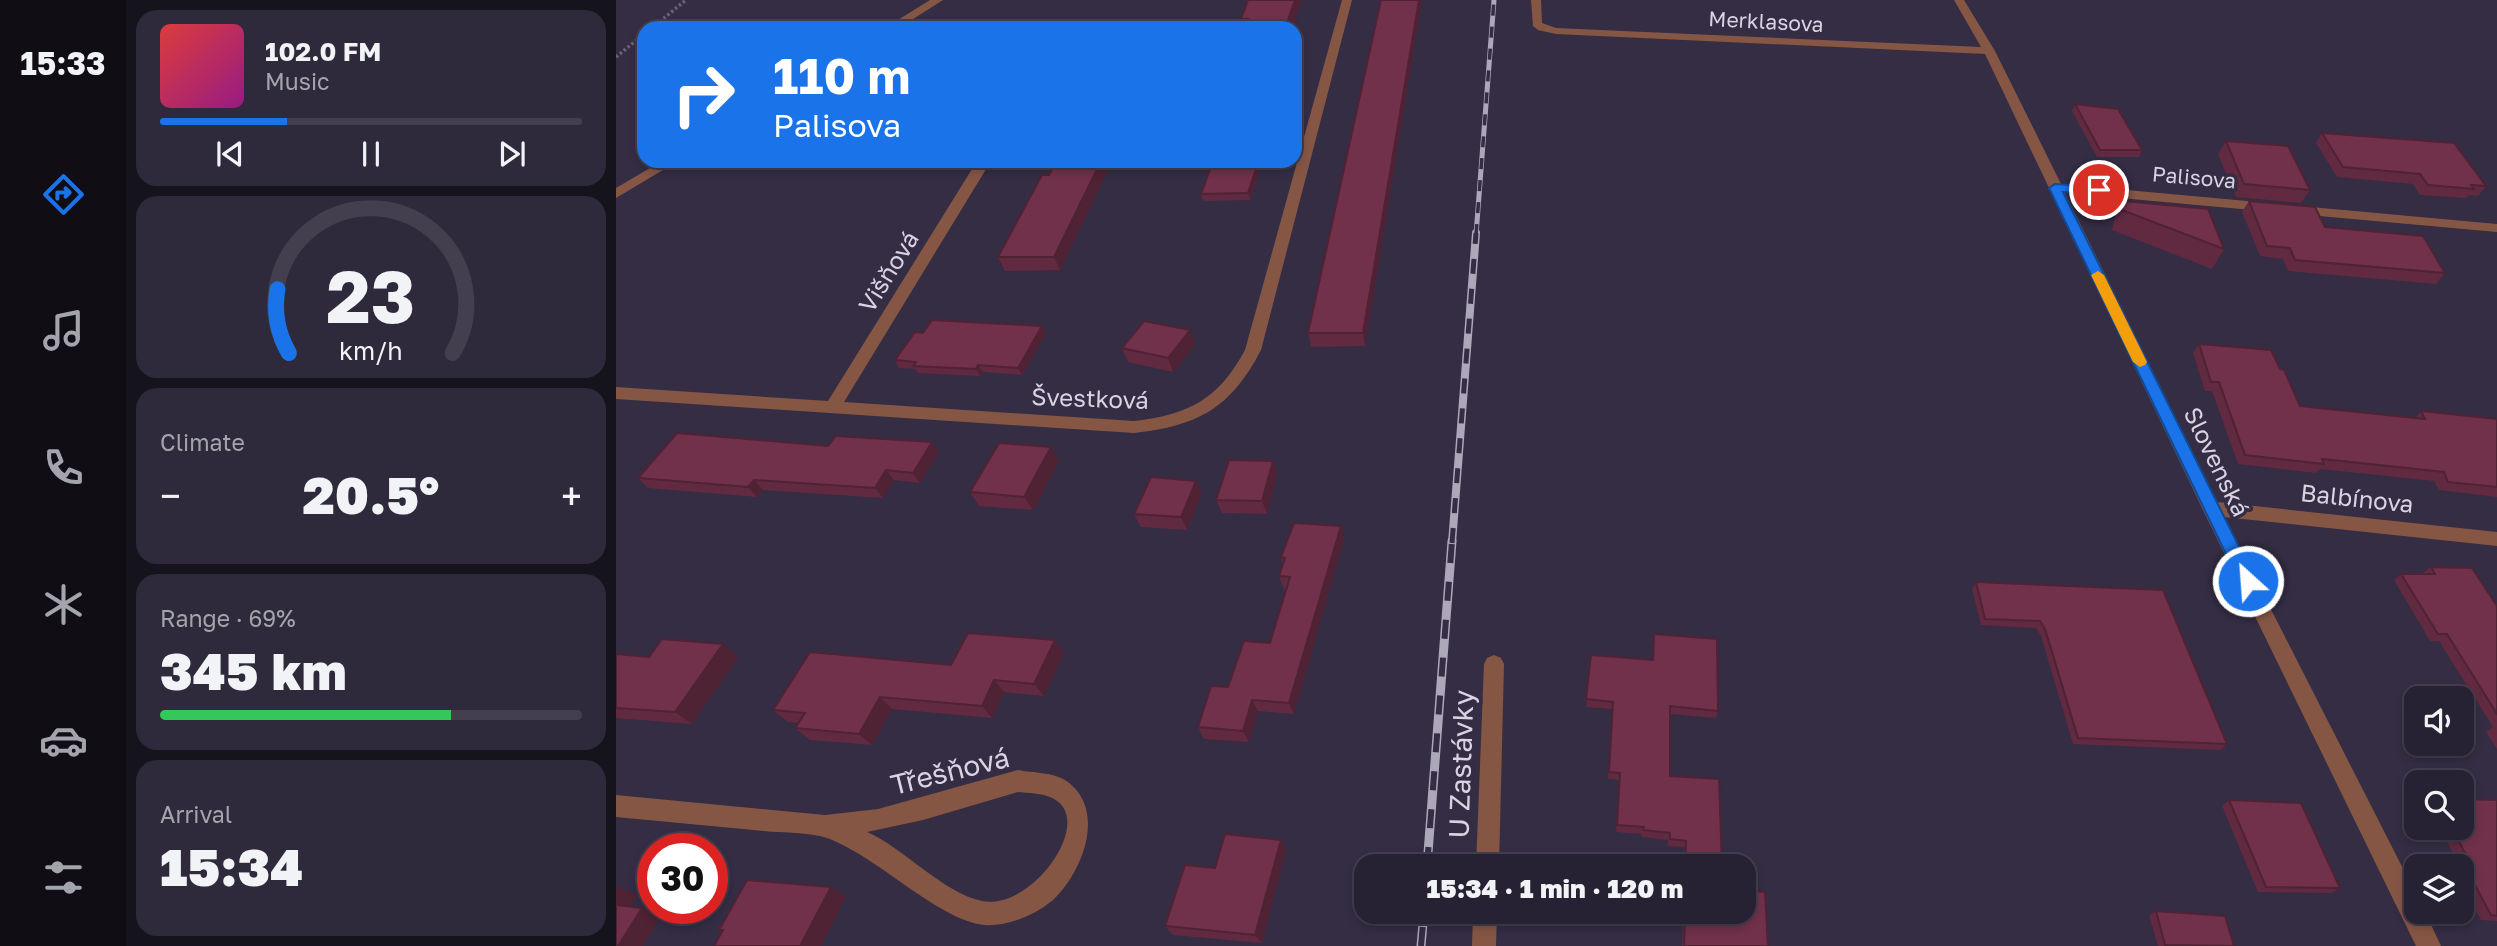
<!DOCTYPE html>
<meta charset="utf-8">
<style>
body{margin:0;font-family:"Golos Text",sans-serif;background:#2f2a3b;color:#f1f3f6;height:100vh;display:flex;flex-direction:column;font-size:26px;white-space:nowrap}
*{box-sizing:border-box;margin:0}
p{font-size:23px;color:#a4a4ac}
.icon{flex:none;width:38px;height:38px;fill:none;stroke:currentColor;stroke-width:2;stroke-linecap:round;stroke-linejoin:round}
.map{position:relative;flex:1;overflow:hidden}
.details{display:flex;flex-direction:column;gap:10px;padding:10px;background:#15131c;width:490px}
.details>*{flex:none}
.top-card{position:absolute;left:21px;top:21px;width:665px;height:147px;border-radius:21px;box-shadow:0 4px 10px #0003,0 0 0 2px #433f4e;background:#1a73e8;color:#fff;overflow:hidden}
.tools{position:absolute;left:1788px;top:686px;display:grid;gap:14px}
.tools a{display:grid;place-items:center;width:70px;height:70px;border-radius:14px;background:#272233;box-shadow:0 4px 10px #0003,0 0 0 2px #433f4e;font-size:35px}
.speed{position:absolute;left:21px;top:833px;display:flex;gap:14px;font-size:35px;font-weight:700;text-align:center}
.speed>*{display:grid;place-content:center;width:91px;height:91px;border-radius:50%;background:#272233;box-shadow:0 4px 10px #0003,0 0 0 2px #433f4e;line-height:1}
.speed .limit{border:10px solid #d22;background:#fff;color:#111}
.pin{position:absolute;display:grid;place-items:center;width:60px;height:60px;color:#fff;margin:-30px;border:4px solid #fff;border-radius:50%;box-shadow:0 2px 7px #0007}
.me{position:absolute;width:77px;margin:-38px;rotate:334deg;stroke-linejoin:round;filter:drop-shadow(0 0 5px #0008)}
.turn{display:flex;align-items:center;gap:24px;height:147px;padding:0 21px;font-size:32px}
.turn .icon{width:91px;height:91px;stroke-width:2.5}
.turn b{display:block;font-size:49px;line-height:60px}
.big{font-size:52px;font-weight:800;line-height:1.1}
.details .tile{flex:1;display:flex;flex-direction:column;justify-content:center;gap:10px;min-width:0;padding:0 24px;border-radius:21px;background:#2f2a3b}
.details .dial{align-items:center;gap:0}
.dial svg{height:182px;overflow:visible;fill:none;stroke:#433f4e;stroke-width:7;stroke-linecap:round;text-anchor:middle}
.dial text{fill:#f1f3f6;stroke:none}
.song{display:flex;align-items:center;gap:21px}
.cover{width:84px;height:84px;border-radius:10px;background:linear-gradient(135deg,hsl(0 70% 55%),hsl(310 70% 35%))}
.played{height:7px;border-radius:4px;background:linear-gradient(90deg,#1a73e8 30%,#433f4e 30%)}
.keys{display:flex;justify-content:space-around;direction:ltr}
.heat{display:flex;justify-content:space-between;align-items:center;font-size:38px;direction:ltr}
.charge{height:10px;border-radius:5px;background:linear-gradient(90deg,#34c759 69%,#433f4e 0)}
.trip{position:absolute;left:738px;top:854px;width:402px;height:70px;border-radius:21px;background:#272233;box-shadow:0 4px 10px #0003,0 0 0 2px #433f4e;font-weight:800;line-height:70px;text-align:center}
main{display:flex;flex:1;min-height:0}
.menu{display:flex;flex-direction:column;width:126px;justify-content:space-around;align-items:center;background:#100e14;color:#a4a4ac}
.menu .icon{width:49px;height:49px}
.menu .selected{color:#1a73e8}
.menu b{font-size:32px;color:#f1f3f6}
.map>svg:first-child{display:block}
.lines{fill:none;stroke-linecap:round;stroke-linejoin:round}
.path{stroke:#6a6378;stroke-width:3.5;stroke-dasharray:2.5 2.5;stroke-linecap:butt}
.street{fill:#865645;fill-rule:evenodd}
.rail-far2-casing{stroke:#ada8b9;stroke-width:5}
.rail-far1-casing{stroke:#ada8b9;stroke-width:8}
.rail-casing{stroke:#ada8b9;stroke-width:9}
.rail-far2{stroke:#342d44;stroke-width:3.5;stroke-dasharray:11;stroke-linecap:butt}
.rail-far1{stroke:#342d44;stroke-width:5;stroke-dasharray:15;stroke-linecap:butt}
.rail{stroke:#342d44;stroke-width:6;stroke-dasharray:19;stroke-linecap:butt}
.wall{fill:#612a40}
.shaded-wall{fill:#4f2234}
.building{fill:#71314a;stroke:#4f2234;stroke-width:2}
.route{fill:#1a73e8;stroke:#114b97;stroke-width:2}
.slow{fill:#f59e0b}
.labels{text-anchor:middle;stroke-width:7;stroke-linejoin:round;paint-order:stroke}
.far-street-label{font-size:21px;fill:#d9d4e4;stroke:#342d44}
.street-label{font-size:24px;fill:#d9d4e4;stroke:#342d44}
.near-street-label{font-size:28px;fill:#d9d4e4;stroke:#342d44}
</style>
<main>
<nav class="menu">
<b>15:33</b>
<svg class="icon selected" aria-label="directions" viewBox="0 0 24 24"><path d="M12 3l9 9-9 9-9-9zM9 14v-3h6M13 9l2 2-2 2"/></svg>
<svg class="icon" aria-label="music" viewBox="0 0 24 24"><path d="M9 18V5l10-2v13"/><circle cx="6" cy="18" r="3"/><circle cx="16" cy="16" r="3"/></svg>
<svg class="icon" aria-label="phone" viewBox="0 0 24 24"><path d="M5 4h4l2 5-3 2q2 4 5 5l2-3 5 2v4C11 20 4 13 5 4z"/></svg>
<svg class="icon" aria-label="climate" viewBox="0 0 24 24"><path d="M12 3v18M4 7l16 10M4 17L20 7"/></svg>
<svg class="icon" aria-label="car" viewBox="0 0 24 24"><path d="M5 17H2v-5l4-1 3-4h7l3 4 3 1v5h-3M9 17h6M6 11h13"/><circle cx="7" cy="17" r="2"/><circle cx="17" cy="17" r="2"/></svg>
<svg class="icon" aria-label="filters" viewBox="0 0 24 24"><path d="M4 7h16M4 17h16"/><circle cx="9" cy="7" r="2"/><circle cx="15" cy="17" r="2"/></svg>
</nav>
<section class="details">
<div class="tile">
<div class="song"><i class="cover"></i><div><b>102.0 FM</b><p>Music</p></div></div>
<div class="played"></div>
<div class="keys"><svg class="icon" aria-label="previous" viewBox="0 0 24 24"><path d="M18 5L8 12l10 7zM5 5v14"/></svg><svg class="icon" aria-label="pause" viewBox="0 0 24 24"><path d="M8 5v14M16 5v14"/></svg><svg class="icon" aria-label="next" viewBox="0 0 24 24"><path d="M6 5l10 7-10 7zM19 5v14"/></svg></div>
</div>
<div class="tile dial"><svg viewBox="0 0 100 80">
<path d="M14 69A42 42 0 1 1 86 69"/>
<path d="M14 69A42 42 0 0 1 9 41" stroke="#1a73e8"/>
<text x="50" y="56" font-size="32" font-weight="700">23</text>
<text x="50" y="72" font-size="11">km/h</text>
</svg></div>
<div class="tile"><p>Climate</p>
<div class="heat"><a>−</a><b class="big">20.5°</b><a>+</a></div>
</div>
<div class="tile"><p>Range · 69%</p><b class="big">345 km</b><div class="charge"></div></div>
<div class="tile"><p>Arrival</p><b class="big">15:34</b></div>
</section>
<div class="map">
<svg width="1881" height="946" viewBox="0 0 1881 946">
<rect width="100%" height="100%" fill="#342d44"/>
<g class="lines">
<path class="path" d="M36,28L70,0
M0,57L28,34"/>
<path class="street" d="M314,0H327L283,28H269Z
M726,0H736L645,350C615,408 582,426 518,433L0,399V387L212,401L361,161H375L228,402L518,421C572,415 603,399 629,350Z
M915,0H925L926,23L940,28L1365,47L1338,0H1348L1379,51L1445,184L1881,224V232L1449,193L1601,502L1881,532V546L1608,517L1801,896V912H1809L1825,946H1800L1586,508L1369,54L940,34L922,30L917,26Z
M46,161H62L0,198V188Z
M878,655L885,658L888,664L883,866H860L868,664L871,658Z
M402,770C416,773 436,772 449,780C490,807 469,866 441,896C425,913 392,927 368,925C322,920 261,856 211,838C193,832 168,833 148,831C99,826 49,822 0,817V795L209,815L262,809ZM402,792C412,793 425,793 434,797C483,816 418,911 366,901C327,893 288,848 251,832L307,820Z
M857,912H881L880,946H856Z"/>
<g class="rail-far2-casing">
<path id="rail-far2" d="M860,235L878,0"/>
</g>
<g class="rail-far1-casing">
<path id="rail-far1" d="M836,543L860,233"/>
</g>
<g class="rail-casing">
<path id="rail" d="M811,866L836,541
M805,946L808,912"/>
</g>
<use href="#rail-far2" class="rail-far2"/>
<use href="#rail-far1" class="rail-far1"/>
<use href="#rail" class="rail"/>
</g>
<path class="wall" d="M632,0L677,28H627L625,19Z
M765,0H806L749,346L695,347L692,333Z
M1459,104L1526,150L1523,157H1481L1456,111Z
M1706,133L1870,186L1862,196L1853,195L1850,198L1804,195L1797,184L1721,177L1700,143Z
M1610,141L1694,190L1685,203L1620,197L1602,154Z
M284,161H329L328,163H285Z
M440,161H487L491,172L444,270L389,271L382,257Z
M636,161L635,163L644,170L634,200L587,201L585,194Z
M1508,201L1608,249L1596,269L1496,230L1498,221Z
M1633,201L1709,227L1829,273L1820,284L1672,271L1667,259L1644,256L1626,212Z
M426,326L430,333L406,375L367,372L364,376L302,373L299,369L283,368L279,360L307,333Z
M574,330L579,344L557,372L512,362L506,348Z
M1583,344L1664,369L1684,406L1799,418L1805,411L1881,419V497L1823,490L1818,481L1704,469L1700,473L1622,464L1596,391H1589L1577,353Z
M212,446L323,452L304,483L278,480L267,498L147,490L141,497L32,488L22,478Z
M443,461L417,510L363,506L354,492Z
M661,474L651,514L606,513L600,500Z
M580,481L586,494L571,530L525,527L518,514Z
M725,526L728,539L678,714L642,711L633,742L588,739L582,727L612,687L654,643L670,589H668L663,576L667,564L665,557Z
M1815,567L1881,606V749L1870,732L1877,727L1823,641H1814L1778,580L1785,574H1808L1807,573Z
M1360,582L1547,590L1611,744L1604,750L1457,744L1425,636L1420,628L1365,625L1356,589Z
M1038,634L1102,711L1100,718L1054,714V776L1106,866H1068V847L1052,846V840L1026,837V834L1000,832L1003,780L992,779L996,709L970,707L975,655L1036,660Z
M107,644L122,657L76,724L0,718V654L33,657Z
M448,652L428,696L388,692L376,718L276,709L256,745L194,740L179,728L183,723L172,722L157,710L335,665Z
M1613,800L1724,888L1715,893L1642,892L1606,806Z
M1881,800V921L1865,920L1846,884V866H1837L1836,864L1841,861L1824,828H1846Z
M665,840L670,850L646,943L557,935L549,926L599,868Z
M1540,911L1618,946H1542L1533,915Z
M1067,912H1129L1152,946H1066Z"/>
<path class="shaded-wall" d="M679,0H686L677,28H669Z
M803,0H806L749,346L747,333Z
M485,161H487L491,172L444,270L438,257Z
M642,163L644,170L634,200L632,193Z
M426,326L430,333L406,375L402,368Z
M574,330L579,344L557,372L552,358Z
M362,365L367,372L364,376L360,369Z
M316,442L323,452L304,483L297,473Z
M435,447L443,461L417,510L408,497Z
M657,461L661,474L651,514L646,501Z
M270,470L278,480L267,498L259,488Z
M138,480L147,490L141,497L132,487Z
M580,481L586,494L571,530L565,517Z
M725,526L728,539L678,714L673,703Z
M439,640L448,652L428,696L418,684Z
M107,644L122,657L76,724L59,712Z
M378,680L388,692L376,718L366,706Z
M264,697L276,709L256,745L243,734Z
M636,700L642,711L633,742L627,731Z
M665,840L670,850L646,943L639,935Z
M2,886L22,895L10,913L0,908V889Z
M215,887L230,897L205,946H184Z
M26,908L45,916L27,946H2Z"/>
<path class="building" d="M632,0H679L669,28H627L632,19H625Z
M765,0H803L747,333H692Z
M1459,104L1502,109L1526,150H1484Z
M1706,133L1838,143L1870,186L1855,185L1858,189L1812,185L1804,174L1727,167Z
M1610,141L1672,146L1694,190L1628,184Z
M440,161H485L438,257H382L426,175H433Z
M597,161H632L631,163H642L632,193L585,194Z
M1508,201L1592,209L1608,249L1506,210Z
M1633,201L1699,207L1709,227L1807,236L1829,273L1679,260L1674,248L1651,246Z
M316,320L426,326L402,368L362,365L360,369L297,366L300,362L279,360L299,332L307,333Z
M528,321L574,330L552,358L506,348Z
M1583,344L1655,350L1664,369L1668,370L1684,406L1809,419L1805,411L1881,419V487L1832,482L1828,472L1706,459L1708,464L1629,455L1603,382H1595Z
M61,433L212,446L220,436L316,442L297,473L270,470L259,488L138,480L132,487L22,478Z
M383,443L435,447L408,497L354,492Z
M613,460L657,461L646,501L600,500Z
M535,477L580,481L565,517L518,514Z
M678,523L725,526L673,703L636,700L627,731L582,727L595,686L612,687L628,641L654,643L674,577L663,576L669,558L665,557Z
M1815,567L1856,568L1881,606V714L1831,634H1822L1785,574H1819Z
M1360,582L1547,590L1611,744L1462,738L1429,629L1424,621L1369,619Z
M352,633L439,640L418,684L378,680L366,706L264,697L243,734L179,728L189,713L157,710L194,652L335,665Z
M1038,634L1101,639L1102,711L1054,706V776L1103,779L1106,866H1069L1070,841L1054,839V833L1027,830L1028,827L1001,825L1004,773L993,772L997,702L970,699L975,655L1037,660Z
M46,639L107,644L59,712L0,708V654L33,657Z
M1846,799L1881,800V916L1875,915L1845,859H1852L1836,828H1846Z
M1613,800L1685,803L1724,888L1650,887Z
M609,834L665,840L639,935L549,926L569,865L599,868Z
M131,880L215,887L184,946H98L107,930H103Z
M1129,890L1149,892L1152,946H1068L1069,912H1129Z
M0,905L26,908L2,946H0Z
M1540,911L1609,916L1618,946L1549,945Z"/>
<path class="route" d="M1439,184L1483,187L1489,190L1483,194L1447,192L1640,581L1638,586L1632,588L1625,586L1623,581L1433,188Z"/>
<path class="slow" d="M1482,271L1488,275L1531,362L1529,365L1524,367L1517,362L1475,275Z"/>
<g class="labels">
<g class="far-street-label">
<text transform="translate(1150 22) rotate(3)" y="7">Merklasova</text>
<text transform="translate(1578 178) rotate(5)" y="7">Palisova</text>
</g>
<g class="street-label">
<text transform="translate(273 272) rotate(-58)" y="8">Višňová</text>
<text transform="translate(474 399) rotate(2)" y="8">Švestková</text>
<text transform="translate(1600 462) rotate(64)" y="8">Slovenská</text>
<text transform="translate(1741 499) rotate(6)" y="8">Balbínova</text>
</g>
<g class="near-street-label">
<text transform="translate(845 764) rotate(-88)" y="10">U Zastávky</text>
<text transform="translate(334 771) rotate(-14)" y="10">Třešňová</text>
</g>
</g>
</svg>
<div class="tools">
<a><svg class="icon" aria-label="sound" viewBox="0 0 24 24"><path d="M4 9h4l5-4v14l-5-4H4zM17 9q2 3 0 6"/></svg></a>
<a><svg class="icon" aria-label="search" viewBox="0 0 24 24"><circle cx="10" cy="10" r="6"/><path d="M15 15l6 6"/></svg></a>
<a><svg class="icon" aria-label="layers" viewBox="0 0 24 24"><path d="M12 4l9 5-9 5-9-5zM3 14l9 5 9-5"/></svg></a>
</div>
<div class="speed"><div class="limit">30</div></div>
<div class="pin" style="left:1483px;top:190px;background:#d93025"><svg class="icon" aria-label="arrive" viewBox="0 0 24 24"><path d="M6 21V4h12l-3 4 3 4H6"/></svg></div>
<svg class="me" style="left:1632px;top:581px" viewBox="-20 -20 40 40"><circle r="17" fill="#1a73e8" stroke="#fff" stroke-width="3"/><path d="M0-11L8 9 0 5-8 9z" fill="#fff"/></svg>
<div class="trip">15:34 · 1 min · 120 m</div>
<div class="top-card">
<div class="turn"><svg class="icon" aria-label="right" viewBox="0 0 24 24"><path d="M7 20v-9h11M14 6l5 5-5 5"/></svg><div><b>110 m</b>Palisova</div></div>
</div>
</div>
</main>
